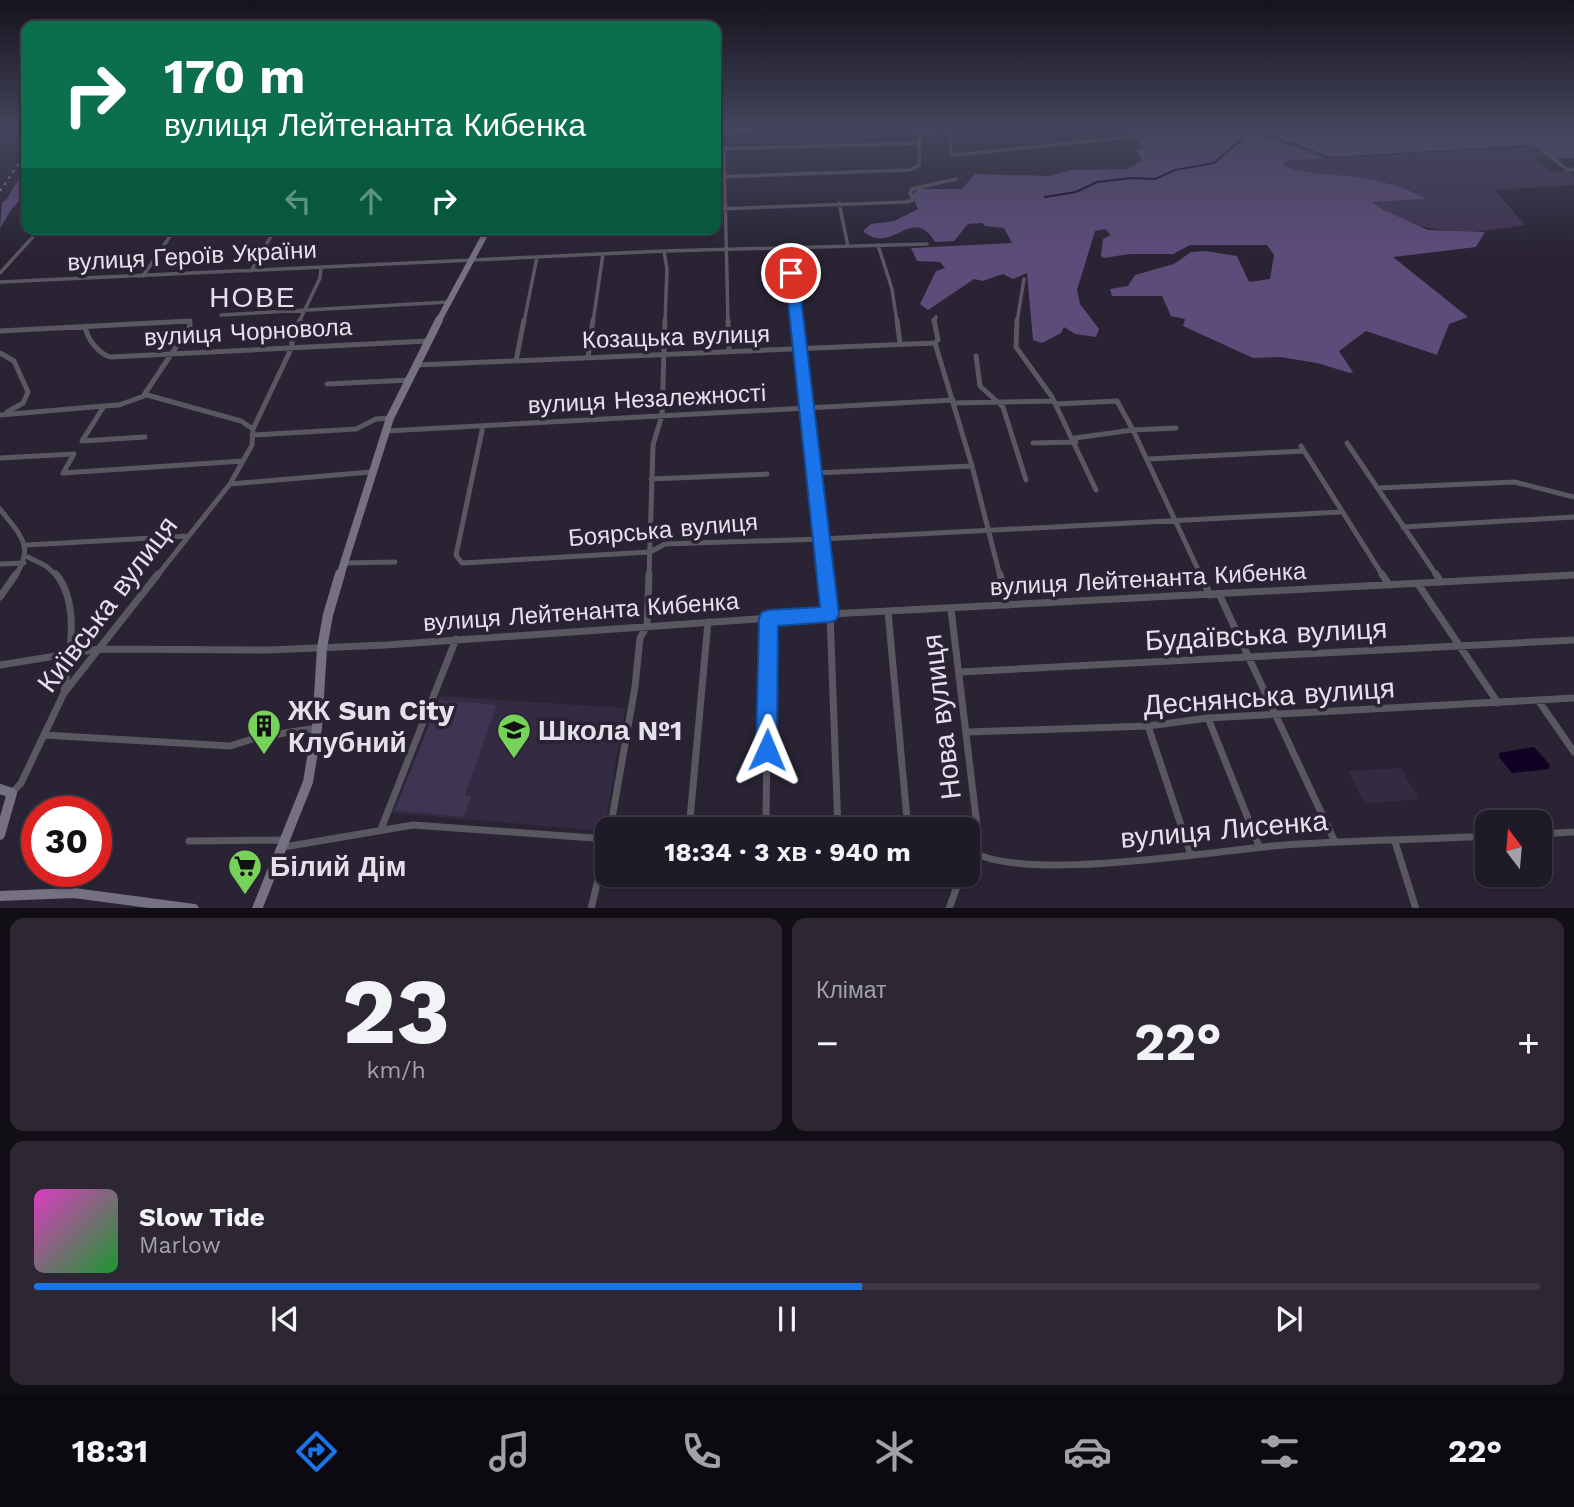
<!DOCTYPE html>
<html lang="uk">
<meta charset="utf-8">
<style>
body{margin:0;font-family:"Work Sans",sans-serif;background:#2c2733;color:#f1f3f6;height:100vh;display:flex;flex-direction:column;font-size:26px;white-space:nowrap}
*{box-sizing:border-box;margin:0}
p{font-size:23px;color:#a1a1a7}
.icon{flex:none;width:38px;height:38px;fill:none;stroke:currentColor;stroke-width:2;stroke-linecap:round;stroke-linejoin:round}
.map{position:relative;height:908px;overflow:hidden}
.details{display:flex;flex-direction:column;gap:10px;padding:10px;background:#110e15;flex:1}
.details>*{flex:none}
.banner{position:absolute;left:21px;top:21px;width:700px;height:214px;border-radius:14px;box-shadow:0 2px 5px #0004,0 0 0 2px #3c3844;background:#0b6e4f;color:#fff;overflow:hidden}
.needle{width:46px;rotate:344deg}
.buttons{position:absolute;left:1475px;top:810px;display:grid;gap:14px}
.buttons a{display:grid;place-items:center;width:77px;height:77px;border-radius:14px;background:#1f1a27;box-shadow:0 2px 5px #0004,0 0 0 2px #3c3844;font-size:35px}
.speed{position:absolute;left:21px;top:796px;display:flex;gap:14px;font-size:35px;font-weight:700;text-align:center}
.speed>*{display:grid;place-content:center;width:91px;height:91px;border-radius:50%;background:#1f1a27;box-shadow:0 2px 5px #0004,0 0 0 2px #3c3844;line-height:1}
.speed .limit{border:10px solid #d22;background:#fff;color:#111}
.pin{position:absolute;display:grid;place-items:center;width:60px;height:60px;color:#fff;margin:-30px;border:4px solid #fff;border-radius:50%;box-shadow:0 2px 7px #0007}
.me{position:absolute;width:77px;margin:-38px;rotate:1deg;stroke-linejoin:round;filter:drop-shadow(0 0 5px #0008)}
.turn{display:flex;align-items:center;gap:24px;height:147px;padding:0 28px;font-size:32px}
.turn .icon{width:91px;height:91px;stroke-width:2.5}
.turn b{display:block;font-size:49px;line-height:60px}
.lanes{display:flex;align-items:center;height:66px;padding:0 28px;background:#0003;justify-content:center;gap:35px;direction:ltr}
.lanes .off{opacity:.35}
.big{font-size:52px;font-weight:700;line-height:1.1}
.details .tile{flex:1;display:flex;flex-direction:column;justify-content:center;gap:10px;min-width:0;padding:0 24px;border-radius:14px;background:#2c2733}
.details .dial{align-items:center;gap:0}
.dial b{font-size:91px;line-height:1}
.song{display:flex;align-items:center;gap:21px}
.cover{width:84px;height:84px;border-radius:10px;background:linear-gradient(135deg,hsl(310 70% 55%),hsl(130 70% 35%))}
.played{height:7px;border-radius:4px;background:linear-gradient(90deg,#1a73e8 55%,#3c3844 55%)}
.keys{display:flex;justify-content:space-around;direction:ltr}
.heat{display:flex;justify-content:space-between;align-items:center;font-size:38px;direction:ltr}
.details .tiles{flex:1;display:grid;gap:10px;grid-template-columns:1fr 1fr}
.tile:last-child{grid-column:span 2}
.trip{position:absolute;left:595px;top:817px;width:385px;height:70px;border-radius:14px;background:#1f1a27;box-shadow:0 2px 5px #0004,0 0 0 2px #3c3844;font-weight:700;line-height:70px;text-align:center}
.tabs{display:flex;height:112px;justify-content:space-around;align-items:center;background:#0c0a10;color:#a1a1a7}
.tabs .icon{width:49px;height:49px}
.tabs .active{color:#1a73e8}
.tabs b{font-size:32px;color:#f1f3f6}
.map>svg:first-child{display:block}
.built{fill:#332b41}
.green{fill:#3f3451}
.forest{fill:#5d4c7a}
.water{fill:#110125}
.lines{fill:none;stroke-linecap:round;stroke-linejoin:round}
.stream{stroke:#110125;stroke-width:2}
.street-far2{stroke:#595760;stroke-width:3.5}
.street-far1{stroke:#595760;stroke-width:5}
.street{stroke:#595760;stroke-width:7}
.secondary-far2{stroke:#767180;stroke-width:6}
.secondary-far1{stroke:#767180;stroke-width:8}
.secondary{stroke:#767180;stroke-width:10}
.rail{stroke:#95909e;stroke-width:2;stroke-dasharray:2.5 5;stroke-linecap:butt}
.route{fill:#1a73e8;stroke:#114b97;stroke-width:2}
.labels{text-anchor:middle;stroke-width:7;stroke-linejoin:round;paint-order:stroke}
.street-label{font-size:24px;fill:#e4e0ec;stroke:#292334}
.quarter-label{font-size:28px;letter-spacing:2px;fill:#e4e0ec;stroke:#292334}
.near-street-label{font-size:28px;fill:#e4e0ec;stroke:#292334}
.near-poi-label{font-size:28px;font-weight:bold;fill:#e4e0ec;stroke:#292334;text-anchor:start}
</style>
<div class="map">
<svg width="1574" height="909" viewBox="0 0 1574 909">
<rect width="100%" height="100%" fill="#292334"/>
<path class="built" d="M440,696L625,708L604,831L392,813Z
M1401,768L1419,799L1365,804L1348,771Z"/>
<path class="green" d="M1532,147L1546,158L1536,159L1552,172L1568,171L1574,176V185L1495,190L1525,225C1468,235 1420,237 1371,201L1424,199L1415,192L1361,177L1309,174L1283,165L1285,161Z
M439,700L497,705L465,795L471,796L464,817L395,810Z"/>
<path class="forest" d="M1131,128H1158L1162,131L1167,128H1243L1326,158L1285,161L1283,165C1304,175 1324,174 1347,176C1367,177 1409,187 1425,199L1372,202L1384,210L1428,230L1485,232L1476,247L1393,257L1468,317L1449,324L1437,355L1366,331L1339,351L1353,372L1350,373L1317,363L1280,357L1253,358L1183,326L1185,319L1171,316L1162,296H1112L1110,289L1128,286L1135,275L1174,264L1191,252L1205,251L1237,256L1249,282L1270,279L1274,255L1267,245H1190L1173,254H1129L1104,258L1101,256L1103,239L1111,235L1105,229L1095,231L1077,290L1080,304L1099,329L1096,337L1075,334L1064,327L1061,333L1042,343L1033,340L1027,273L1013,279L1003,274L983,281L974,279L928,310L920,304L936,271L945,268L940,262L917,261L911,248L1012,243L1004,228L985,226L982,223L968,224L954,241L935,242C912,203 893,257 863,231L871,224L894,221L918,209L912,194L919,189H962L975,174L1050,176L1071,170L1127,169L1142,161L1136,150L1142,148Z
M1252,128H1574V158L1554,159L1530,145L1331,157Z
M26,167V193L11,210L0,228L2,202L6,200Z"/>
<path class="water" d="M1534,747L1550,765L1549,769L1512,773L1499,757V753Z"/>
<g class="lines">
<path class="stream" d="M1045,197L1076,192L1097,182L1132,178L1155,179L1175,170L1214,163L1241,140L1244,129L1248,128"/>
<path class="street-far2" d="M949,128L951,154L956,155L1167,133
M1530,128L1544,152L1568,170L1574,169
M716,131L754,129
M1162,147L1168,128
M716,149L920,143
M724,149L728,322
M716,177L910,170L919,165L920,130L939,128
M839,203L848,246
M716,209L906,202L913,200L910,193L912,189L956,179
M878,245L892,289L897,322
M788,248L797,322
M664,251L667,269L665,322
M251,271L275,229
M0,273L40,229
M143,276L175,229
M0,282L664,251L927,244
M221,315L449,302
M168,322H190
M299,322L320,278L321,268
M524,322L537,257
M593,322L603,254
M935,322L936,317
M1017,322L1024,279"/>
<path class="street-far1" d="M728,320L729,352
M796,320L826,576
M897,320L900,343
M934,320L938,340L935,343
M1017,320L1016,347L1052,397L1096,490
M85,326C87,339 98,353 110,357L428,341
M0,331L190,321V326L144,395
M935,343L972,466L1000,576
M0,353L14,361L28,392L23,403L7,412
M976,356L980,386L1003,407L1026,480
M588,358L593,320
M516,361L524,320
M417,365L935,343
M327,384L410,380
M954,403L1053,401
M1055,404L1117,401L1133,430L1176,428
M0,415L104,406
M483,426L456,555L462,563L650,552L665,544L822,539L1341,512
M386,431L953,400
M252,435L356,429L376,419L390,418
M145,437L82,441L104,406L119,405L147,395L241,421L253,429
M1075,438L1133,430L1201,576
M1033,443L1076,442
M1347,443L1437,576
M1301,446L1383,576
M0,458L74,454L63,473L243,461
M1148,459L1303,451
M815,473L972,466
M651,479L767,474
M230,484L371,472
M1377,488L1515,482L1574,497
M0,509C19,534 36,546 15,576
M1403,527L1574,517
M27,545L188,536
M28,557L46,566L57,576
M343,563L395,562
M0,564L24,563
M157,576L230,484L252,445L253,429L292,347V338L300,320
M649,576L653,445L662,415L665,320
M1555,576L1574,575"/>
<path class="street" d="M56,574C81,604 69,657 64,692
M825,574L830,614L838,830
M1000,574L1008,605
M1200,574L1210,595
M1382,574L1389,585
M1436,574L1441,582
M1418,584L1498,703
M1219,594L1335,842
M0,597L16,574
M951,609L978,834L976,846L968,859
M888,611L908,830
M0,665L99,649L269,650L386,645L830,614L1574,575
M960,672L1574,640
M1538,700L1574,752
M1208,718L1259,846
M1148,726L1190,852
M968,732L1148,726L1208,718L1574,698
M44,735L230,746L259,737L317,728
M12,793L21,783L64,693L158,574
M381,829L456,639
M610,830L635,687L640,638L647,626L649,574
M689,830L708,622
M766,830L768,618
M1540,834L1574,832
M189,841L284,840
M1395,842L1416,909
M284,847L413,825L607,839
M968,848C1010,886 1223,849 1285,845C1352,840 1420,840 1488,836
M591,909L607,842
M949,909L961,875"/>
<path class="secondary-far2" d="M438,322L488,229"/>
<path class="secondary-far1" d="M340,576L390,418L439,320"/>
<path class="secondary" d="M0,789L12,793L0,835
M0,896L74,893L194,909
M257,909L308,782L317,728L322,648L328,615L340,574"/>
<path class="rail" d="M0,191L26,153"/>
</g>
<linearGradient id="sky" x2="0" y2="1"><stop stop-color="#17131d"/><stop offset="0.5" stop-color="#43455c"/><stop offset="1" stop-color="#43455c" stop-opacity="0"/></linearGradient>
<rect width="1574" height="255" fill="url(#sky)"/>
<path class="route" d="M791,269L798,273L839,614L836,620L830,622L778,626L777,750L774,757L767,760L759,757L756,750L759,618L762,612L768,610L820,607L785,273Z"/>
<defs>
<g id="building-pin" transform="scale(1.75)"><path d="M0 17L-7.5 6A9.5 9.5 0 1 1 7.5 6Z" fill="#77d259" stroke="#292334"/><path d="M-4-6H4V6H1V3H-1V6H-4ZM-2.5-4.3h1.7v1.8h-1.7ZM.8-4.3h1.7v1.8H.8ZM-2.5-1h1.7V.8h-1.7ZM.8-1h1.7V.8H.8Z" fill="#111"/></g>
<g id="school-pin" transform="scale(1.75)"><path d="M0 17L-7.5 6A9.5 9.5 0 1 1 7.5 6Z" fill="#77d259" stroke="#292334"/><path d="M0-5L7-2L0 1L-7-2ZM-4 1L0 2.5L4 1V4Q0 6-4 4Z" fill="#111"/></g>
<g id="supermarket-pin" transform="scale(1.75)"><path d="M0 17L-7.5 6A9.5 9.5 0 1 1 7.5 6Z" fill="#77d259" stroke="#292334"/><path d="M-6-5.5h2.5l.6 2H6L4.5 2H-2.5L-4.4-4H-6ZM-1.5 3.2a1.3 1.3 0 1 0 .1 0ZM3 3.2a1.3 1.3 0 1 0 .1 0Z" fill="#111"/></g>
</defs>
<g fill-rule="evenodd">
<use href="#building-pin" x="264" y="726"/>
<use href="#school-pin" x="514" y="730"/>
<use href="#supermarket-pin" x="245" y="866"/>
</g>
<g class="labels">
<g class="street-label">
<text transform="translate(192 256) rotate(-3)" y="8">вулиця Героїв України</text>
<text transform="translate(248 332) rotate(-3)" y="8">вулиця Чорновола</text>
<text transform="translate(676 337) rotate(-2)" y="8">Козацька вулиця</text>
<text transform="translate(647 399) rotate(-3)" y="8">вулиця Незалежності</text>
<text transform="translate(663 530) rotate(-5)" y="8">Боярська вулиця</text>
<text transform="translate(1148 579) rotate(-3)" y="8">вулиця Лейтенанта Кибенка</text>
<text transform="translate(581 612) rotate(-4)" y="8">вулиця Лейтенанта Кибенка</text>
</g>
<g class="quarter-label">
<text x="253" y="307">НОВЕ</text>
</g>
<g class="near-street-label">
<text transform="translate(107 604) rotate(-53)" y="10">Київська вулиця</text>
<text transform="translate(1266 634) rotate(-3)" y="10">Будаївська вулиця</text>
<text transform="translate(1269 696) rotate(-4)" y="10">Деснянська вулиця</text>
<text transform="translate(941 717) rotate(-97)" y="10">Нова вулиця</text>
<text transform="translate(1224 829) rotate(-5)" y="10">вулиця Лисенка</text>
</g>
<g class="near-poi-label">
<text x="288" y="720">ЖК Sun City<tspan x="288" dy="32">Клубний</tspan></text>
<text x="538" y="740">Школа №1</text>
<text x="270" y="876">Білий Дім</text>
</g>
</g>
</svg>
<div class="buttons">
<a><svg class="needle" viewBox="-14 -14 28 28"><path d="M0-13l5 13h-10z" fill="#e53935"/><path d="M0 13l5-13h-10z" fill="#a1a1a7"/></svg></a>
</div>
<div class="speed"><div class="limit">30</div></div>
<div class="pin" style="left:791px;top:273px;background:#d93025"><svg class="icon" aria-label="arrive" viewBox="0 0 24 24"><path d="M6 21V4h12l-3 4 3 4H6"/></svg></div>
<svg class="me" style="left:767px;top:750px" viewBox="-20 -20 40 40"><path d="M0-17L14 15 0 8-14 15z" fill="#1a73e8" stroke="#fff" stroke-width="4"/></svg>
<div class="trip">18:34 · 3 хв · 940 m</div>
<div class="banner">
<div class="turn"><svg class="icon" aria-label="right" viewBox="0 0 24 24"><path d="M7 20v-9h11M14 6l5 5-5 5"/></svg><div><b>170 m</b>вулиця Лейтенанта Кибенка</div></div>
<div class="lanes"><svg class="icon off" aria-label="left" viewBox="0 0 24 24"><path d="M17 20v-9H6M10 6l-5 5 5 5"/></svg><svg class="icon off" aria-label="ahead" viewBox="0 0 24 24"><path d="M12 20V5M6 11l6-6 6 6"/></svg><svg class="icon" aria-label="right" viewBox="0 0 24 24"><path d="M7 20v-9h11M14 6l5 5-5 5"/></svg></div>
</div>
</div>
<section class="details">
<div class="tiles">
<div class="tile dial"><b>23</b><p>km/h</p></div>
<div class="tile"><p>Клімат</p>
<div class="heat"><a>−</a><b class="big">22°</b><a>+</a></div>
</div>
<div class="tile">
<div class="song"><i class="cover"></i><div><b>Slow Tide</b><p>Marlow</p></div></div>
<div class="played"></div>
<div class="keys"><svg class="icon" aria-label="previous" viewBox="0 0 24 24"><path d="M18 5L8 12l10 7zM5 5v14"/></svg><svg class="icon" aria-label="pause" viewBox="0 0 24 24"><path d="M8 5v14M16 5v14"/></svg><svg class="icon" aria-label="next" viewBox="0 0 24 24"><path d="M6 5l10 7-10 7zM19 5v14"/></svg></div>
</div>
</div>
</section>
<nav class="tabs">
<b>18:31</b>
<svg class="icon active" aria-label="directions" viewBox="0 0 24 24"><path d="M12 3l9 9-9 9-9-9zM9 14v-3h6M13 9l2 2-2 2"/></svg>
<svg class="icon" aria-label="music" viewBox="0 0 24 24"><path d="M9 18V5l10-2v13"/><circle cx="6" cy="18" r="3"/><circle cx="16" cy="16" r="3"/></svg>
<svg class="icon" aria-label="phone" viewBox="0 0 24 24"><path d="M5 4h4l2 5-3 2q2 4 5 5l2-3 5 2v4C11 20 4 13 5 4z"/></svg>
<svg class="icon" aria-label="climate" viewBox="0 0 24 24"><path d="M12 3v18M4 7l16 10M4 17L20 7"/></svg>
<svg class="icon" aria-label="car" viewBox="0 0 24 24"><path d="M5 17H2v-5l4-1 3-4h7l3 4 3 1v5h-3M9 17h6M6 11h13"/><circle cx="7" cy="17" r="2"/><circle cx="17" cy="17" r="2"/></svg>
<svg class="icon" aria-label="filters" viewBox="0 0 24 24"><path d="M4 7h16M4 17h16"/><circle cx="9" cy="7" r="2"/><circle cx="15" cy="17" r="2"/></svg>
<b>22°</b>
</nav>
